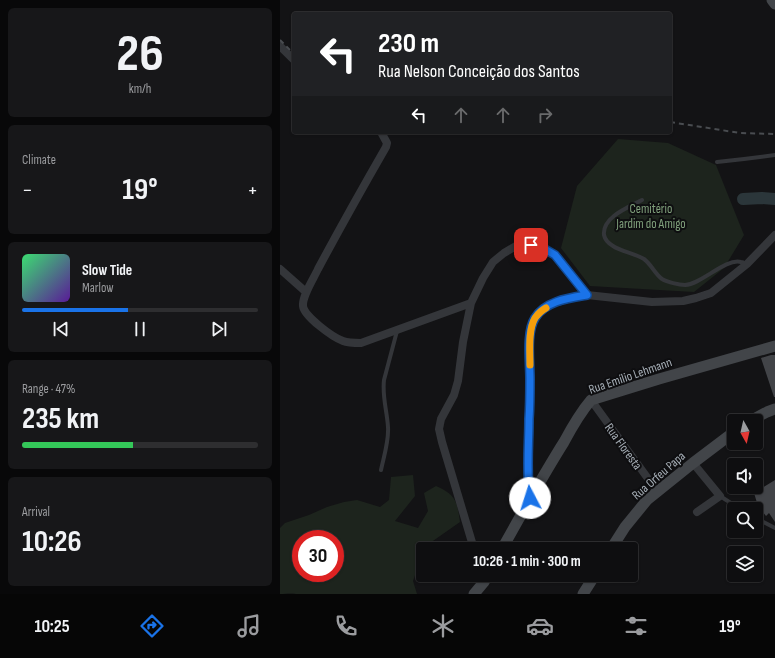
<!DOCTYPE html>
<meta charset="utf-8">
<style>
body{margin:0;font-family:"Sofia Sans Condensed",sans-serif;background:#171719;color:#f1f3f6;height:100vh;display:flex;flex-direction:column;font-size:15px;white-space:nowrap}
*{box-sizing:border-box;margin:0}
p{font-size:13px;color:#9b9c9f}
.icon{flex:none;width:22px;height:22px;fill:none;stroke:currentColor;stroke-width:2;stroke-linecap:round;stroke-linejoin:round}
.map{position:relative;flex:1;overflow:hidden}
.panel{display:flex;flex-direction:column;gap:8px;padding:8px;background:#080809;width:280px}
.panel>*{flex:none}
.guide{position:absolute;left:12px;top:12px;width:380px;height:122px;border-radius:4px;box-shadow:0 1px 3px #0004,0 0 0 1px #2e2e30;background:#202124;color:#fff;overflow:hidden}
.needle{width:26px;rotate:172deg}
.tools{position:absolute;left:447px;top:414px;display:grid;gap:8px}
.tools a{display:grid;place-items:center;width:36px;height:36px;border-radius:4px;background:#0e0e10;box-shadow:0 1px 3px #0004,0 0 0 1px #2e2e30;font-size:20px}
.speed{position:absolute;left:12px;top:530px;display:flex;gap:8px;font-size:20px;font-weight:700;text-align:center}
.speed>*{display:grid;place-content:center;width:52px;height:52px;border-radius:50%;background:#0e0e10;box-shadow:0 1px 3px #0004,0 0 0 1px #2e2e30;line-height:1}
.speed .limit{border:6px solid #d22;background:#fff;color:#111}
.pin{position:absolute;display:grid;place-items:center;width:34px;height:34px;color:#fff;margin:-17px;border-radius:8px;box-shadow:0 2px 6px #0006}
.me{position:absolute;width:44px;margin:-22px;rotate:355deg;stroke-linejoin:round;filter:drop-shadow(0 0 3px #0008)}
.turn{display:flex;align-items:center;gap:14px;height:84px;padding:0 20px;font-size:18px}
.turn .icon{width:52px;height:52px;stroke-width:2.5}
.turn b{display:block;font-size:28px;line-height:34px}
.lanes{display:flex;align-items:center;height:38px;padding:0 20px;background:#0003;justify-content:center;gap:20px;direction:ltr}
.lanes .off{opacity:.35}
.big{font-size:30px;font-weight:700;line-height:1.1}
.panel .tile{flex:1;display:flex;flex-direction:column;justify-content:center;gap:6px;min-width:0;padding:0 14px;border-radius:6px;background:#171719}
.panel .dial{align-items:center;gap:0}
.dial b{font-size:52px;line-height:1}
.song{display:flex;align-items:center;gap:12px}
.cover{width:48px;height:48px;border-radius:6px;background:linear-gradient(135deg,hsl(140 70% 55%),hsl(270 70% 35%))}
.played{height:4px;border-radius:2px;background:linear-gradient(90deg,#1a73e8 45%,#2e2e30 45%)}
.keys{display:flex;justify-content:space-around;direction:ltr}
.heat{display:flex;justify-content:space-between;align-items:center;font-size:22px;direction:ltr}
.charge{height:6px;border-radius:3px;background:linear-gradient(90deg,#34c759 47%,#2e2e30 0)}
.trip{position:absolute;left:136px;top:542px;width:222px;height:40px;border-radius:4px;background:#0e0e10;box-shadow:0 1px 3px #0004,0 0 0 1px #2e2e30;font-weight:700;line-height:40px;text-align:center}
.tabs{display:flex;height:64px;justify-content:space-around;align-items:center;background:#060606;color:#9b9c9f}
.tabs .icon{width:28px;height:28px}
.tabs .on{color:#1a73e8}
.tabs b{font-size:18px;color:#f1f3f6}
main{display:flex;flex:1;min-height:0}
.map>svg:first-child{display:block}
.green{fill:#1d241d;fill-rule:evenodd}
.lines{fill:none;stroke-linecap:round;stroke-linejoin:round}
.river{stroke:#2b363a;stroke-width:12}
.building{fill:#424448}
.lane{stroke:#34363a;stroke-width:4}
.street{stroke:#34363a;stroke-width:8}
.secondary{stroke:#424549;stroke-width:11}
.rail{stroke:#494c50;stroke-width:2;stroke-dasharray:5 4;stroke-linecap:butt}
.route-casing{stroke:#114b97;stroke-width:10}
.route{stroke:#1a73e8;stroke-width:7}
.slow{stroke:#f59e0b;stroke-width:7}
.labels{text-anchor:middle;stroke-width:4;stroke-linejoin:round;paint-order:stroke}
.park-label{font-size:13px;fill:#80a07c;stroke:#0e0e10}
.street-label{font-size:13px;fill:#a5adb5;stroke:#0e0e10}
</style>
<main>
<section class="panel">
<div class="tile dial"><b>26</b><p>km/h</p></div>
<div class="tile"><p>Climate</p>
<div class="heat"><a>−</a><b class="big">19°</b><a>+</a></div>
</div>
<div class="tile">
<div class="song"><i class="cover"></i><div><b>Slow Tide</b><p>Marlow</p></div></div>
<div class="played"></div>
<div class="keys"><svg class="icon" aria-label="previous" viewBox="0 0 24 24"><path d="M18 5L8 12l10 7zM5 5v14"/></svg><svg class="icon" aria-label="pause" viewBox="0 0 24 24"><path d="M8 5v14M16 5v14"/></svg><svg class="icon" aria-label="next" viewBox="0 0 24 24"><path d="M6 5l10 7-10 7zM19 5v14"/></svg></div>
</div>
<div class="tile"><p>Range · 47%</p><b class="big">235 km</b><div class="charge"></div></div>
<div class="tile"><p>Arrival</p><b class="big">10:26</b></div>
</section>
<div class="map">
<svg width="495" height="594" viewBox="0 0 495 594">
<rect width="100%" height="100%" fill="#131315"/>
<path class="green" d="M338,139L388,143L436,165L464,235L444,268L414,292L310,286L281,248L297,186Z
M133,475L135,496L115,521L138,528L148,511L144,493L156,486C176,495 177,501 180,522L150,543L145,549H143V552L133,581L137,594H16C10,593 6,594 0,594V528L5,523L29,515L47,507L64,502L77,500L100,507L109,500L111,477ZM21,539H55V573H21Z"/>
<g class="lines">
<path class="river" d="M463,199L482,198L495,199"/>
</g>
<path class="building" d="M491,355H495V397H494L481,358Z
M495,480V522L489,513L486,516L478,506L474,493Z"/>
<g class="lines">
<path class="lane" d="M437,162L464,159L495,155
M362,200C349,207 322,217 324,235C325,240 328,243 333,246C342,252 354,253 364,259C371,264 375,274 382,279C387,282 399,285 405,285C422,284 445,258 461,262C463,262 464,263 466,264
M101,470C104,456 109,441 108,427C107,411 102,396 104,380L117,331
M440,496L460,509
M476,518L495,528"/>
<path class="street" d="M0,46L14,60
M101,132L107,143L106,147C83,187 60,228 38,269C34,278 22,296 23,306C24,316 52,337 63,341C68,343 74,343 81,343L191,303
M0,269L26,292
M311,400L377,491
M413,463L440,496L417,512
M250,498L248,488V445L249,419L250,348V332L254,319L260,312L272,304L290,298L307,295L372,302L403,301L416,298L431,293L467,264L495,235
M194,549L162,442L159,429L161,419L174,395L178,381L183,342L191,303L203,278L213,262L224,253L236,246L251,245L263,248L275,255L307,295"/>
<path class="secondary" d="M492,0L495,4
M470,421L487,412L495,409
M222,549C242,513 262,477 284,442C292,427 300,413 311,400L379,379L495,346
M331,549L345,527L367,500L413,463L454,432
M194,594L204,582L208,575
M303,594L315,575"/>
<path class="rail" d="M0,40L14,54
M390,122L460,133L495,134"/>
</g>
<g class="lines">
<g class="route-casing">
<path id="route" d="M250,498C246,472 249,445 249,419C250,405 250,392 250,379C250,362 246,332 255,318C265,301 289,298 307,295L275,255L263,248L251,245"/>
</g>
<use href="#route" class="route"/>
<path class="slow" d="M250,365C250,351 248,330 255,318C258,314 262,310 266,308"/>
</g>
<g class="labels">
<g class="park-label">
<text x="371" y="213">Cemitério<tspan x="371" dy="15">Jardim do Amigo</tspan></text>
</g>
<g class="street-label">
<text transform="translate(350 375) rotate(-19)" y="5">Rua Emílio Lehmann</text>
<text transform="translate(344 446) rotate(54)" y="5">Rua Floresta</text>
<text transform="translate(378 475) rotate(-41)" y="5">Rua Orfeu Papa</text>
</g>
</g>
</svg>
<div class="tools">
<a><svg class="needle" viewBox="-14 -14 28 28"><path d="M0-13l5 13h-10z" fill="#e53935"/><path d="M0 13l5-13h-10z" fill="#9b9c9f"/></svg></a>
<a><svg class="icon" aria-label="sound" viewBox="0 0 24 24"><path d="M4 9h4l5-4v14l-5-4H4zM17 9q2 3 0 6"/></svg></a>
<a><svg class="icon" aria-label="search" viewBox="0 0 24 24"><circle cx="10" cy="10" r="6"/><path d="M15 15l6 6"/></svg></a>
<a><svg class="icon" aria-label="layers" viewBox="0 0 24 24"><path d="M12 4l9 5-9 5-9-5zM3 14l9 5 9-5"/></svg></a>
</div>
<div class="speed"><div class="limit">30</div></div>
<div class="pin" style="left:251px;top:245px;background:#d93025"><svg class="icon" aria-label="arrive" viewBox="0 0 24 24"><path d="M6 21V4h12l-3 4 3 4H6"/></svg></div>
<svg class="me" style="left:250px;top:498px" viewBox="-20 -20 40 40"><circle r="19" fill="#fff"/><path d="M0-13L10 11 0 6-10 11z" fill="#1a73e8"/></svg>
<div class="trip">10:26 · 1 min · 300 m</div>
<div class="guide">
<div class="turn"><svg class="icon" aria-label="left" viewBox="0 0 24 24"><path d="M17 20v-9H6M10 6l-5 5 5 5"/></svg><div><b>230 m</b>Rua Nelson Conceição dos Santos</div></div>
<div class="lanes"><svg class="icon" aria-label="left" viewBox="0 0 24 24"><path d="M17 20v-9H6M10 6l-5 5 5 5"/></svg><svg class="icon off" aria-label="ahead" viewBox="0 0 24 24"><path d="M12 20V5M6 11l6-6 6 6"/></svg><svg class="icon off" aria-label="ahead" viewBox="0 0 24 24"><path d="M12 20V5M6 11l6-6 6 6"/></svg><svg class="icon off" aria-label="right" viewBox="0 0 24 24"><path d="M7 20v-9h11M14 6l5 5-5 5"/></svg></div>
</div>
</div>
</main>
<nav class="tabs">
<b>10:25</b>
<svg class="icon on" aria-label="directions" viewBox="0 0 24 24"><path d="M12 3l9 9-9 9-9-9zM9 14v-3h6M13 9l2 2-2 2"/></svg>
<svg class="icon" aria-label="music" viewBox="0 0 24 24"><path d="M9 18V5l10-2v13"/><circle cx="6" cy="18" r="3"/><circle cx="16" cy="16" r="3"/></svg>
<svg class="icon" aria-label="phone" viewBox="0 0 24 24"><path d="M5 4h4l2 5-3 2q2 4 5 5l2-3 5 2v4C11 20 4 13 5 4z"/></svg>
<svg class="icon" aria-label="climate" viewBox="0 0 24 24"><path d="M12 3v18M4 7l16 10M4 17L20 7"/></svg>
<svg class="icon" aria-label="car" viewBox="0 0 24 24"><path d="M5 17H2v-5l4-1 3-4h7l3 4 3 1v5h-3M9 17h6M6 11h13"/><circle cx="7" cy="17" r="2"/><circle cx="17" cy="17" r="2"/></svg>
<svg class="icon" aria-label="filters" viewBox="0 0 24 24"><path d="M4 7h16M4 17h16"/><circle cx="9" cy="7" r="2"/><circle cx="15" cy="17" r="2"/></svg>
<b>19°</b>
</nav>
